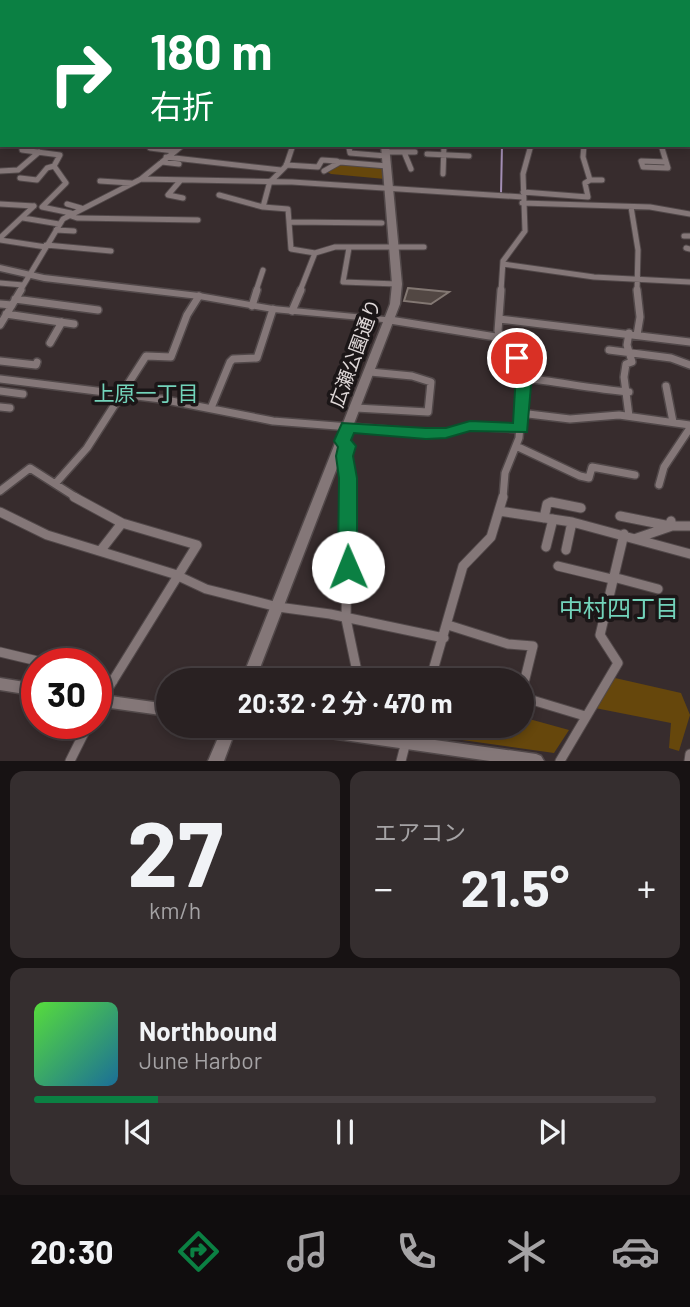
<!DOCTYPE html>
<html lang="ja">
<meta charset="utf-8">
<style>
body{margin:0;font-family:Barlow,"Noto Sans JP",sans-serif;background:#352e2f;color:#f1f3f6;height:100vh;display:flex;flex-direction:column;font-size:26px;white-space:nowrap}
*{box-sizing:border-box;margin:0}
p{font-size:23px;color:#a5a3a5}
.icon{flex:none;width:38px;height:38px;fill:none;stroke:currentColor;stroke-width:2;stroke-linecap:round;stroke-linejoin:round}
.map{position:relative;height:761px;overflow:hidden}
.drawer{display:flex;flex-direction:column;gap:10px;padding:10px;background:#171213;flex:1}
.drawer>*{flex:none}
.top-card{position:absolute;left:0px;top:0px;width:691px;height:147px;box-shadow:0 4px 10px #0003,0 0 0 2px #453e40;background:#0b8043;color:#fff;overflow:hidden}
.speed{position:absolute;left:21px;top:648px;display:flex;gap:14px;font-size:35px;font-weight:700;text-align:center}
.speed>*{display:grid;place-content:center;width:91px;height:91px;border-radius:50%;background:#292122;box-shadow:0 4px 10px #0003,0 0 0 2px #453e40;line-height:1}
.speed .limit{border:10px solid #d22;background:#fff;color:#111}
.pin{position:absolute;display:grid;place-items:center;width:60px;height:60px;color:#fff;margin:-30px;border:4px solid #fff;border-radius:50%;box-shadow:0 2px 7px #0007}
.me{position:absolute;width:77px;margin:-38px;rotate:359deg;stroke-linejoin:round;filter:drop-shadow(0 0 5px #0008)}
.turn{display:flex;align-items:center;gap:24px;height:147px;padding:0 35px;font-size:32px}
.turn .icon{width:91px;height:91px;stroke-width:2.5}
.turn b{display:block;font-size:49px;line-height:60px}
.big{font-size:52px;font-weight:700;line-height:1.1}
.drawer .tile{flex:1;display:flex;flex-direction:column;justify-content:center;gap:10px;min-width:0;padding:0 24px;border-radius:14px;background:#352e2f}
.drawer .dial{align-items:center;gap:0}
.dial b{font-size:91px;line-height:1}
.song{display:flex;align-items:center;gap:21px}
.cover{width:84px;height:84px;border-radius:10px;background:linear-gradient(135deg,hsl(110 70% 55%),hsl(200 70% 35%))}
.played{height:7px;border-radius:4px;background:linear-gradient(90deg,#0b8043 20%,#453e40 20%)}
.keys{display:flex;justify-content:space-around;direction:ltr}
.heat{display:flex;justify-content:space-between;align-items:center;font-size:38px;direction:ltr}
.drawer .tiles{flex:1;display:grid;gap:10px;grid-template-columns:1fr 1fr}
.tile:last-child{grid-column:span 2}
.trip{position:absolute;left:156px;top:668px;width:378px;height:70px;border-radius:35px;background:#292122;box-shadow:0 4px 10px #0003,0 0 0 2px #453e40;font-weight:700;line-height:70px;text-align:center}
.tab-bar{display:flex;height:112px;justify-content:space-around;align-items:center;background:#100d0e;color:#a5a3a5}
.tab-bar .icon{width:49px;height:49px}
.tab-bar .active{color:#0b8043}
.tab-bar b{font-size:32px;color:#f1f3f6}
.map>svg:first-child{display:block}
.green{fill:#66470c}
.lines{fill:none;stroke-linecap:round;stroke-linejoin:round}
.stream{stroke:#a38eb5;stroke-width:2}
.river{fill:#896ea5;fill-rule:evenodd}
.building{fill:#524743;stroke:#837873;stroke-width:2}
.street-far3-casing{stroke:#514849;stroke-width:6}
.street-far2-casing{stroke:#514849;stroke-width:7}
.street-far1-casing{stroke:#514849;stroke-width:10}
.street-casing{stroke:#514849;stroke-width:11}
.secondary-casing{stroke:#514849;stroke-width:3}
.highway-casing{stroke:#514849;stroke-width:3}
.street-far3{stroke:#847778;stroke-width:4.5}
.street-far2{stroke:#847778;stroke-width:5}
.street-far1{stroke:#847778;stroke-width:7}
.street{stroke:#847778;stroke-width:9}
.secondary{fill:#847778;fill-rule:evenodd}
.highway{fill:#be72a7;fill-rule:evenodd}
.route{fill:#0b8043;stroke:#07532c;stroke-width:2}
.labels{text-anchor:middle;stroke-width:7;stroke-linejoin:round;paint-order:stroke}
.street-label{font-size:19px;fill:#e1dada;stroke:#1b1617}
.neighbourhood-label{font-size:21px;fill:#72d3ba;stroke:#1b1617}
.near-neighbourhood-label{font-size:24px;fill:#72d3ba;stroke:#1b1617}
</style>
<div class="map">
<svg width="690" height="761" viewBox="0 0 690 761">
<rect width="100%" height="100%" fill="#372c2d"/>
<path class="green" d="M339,163L385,167V179L331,174L326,171Z
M615,678L681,693L690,715L679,751L669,748L671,723L595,708Z
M522,717L569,730L554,753L434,736V726H522Z"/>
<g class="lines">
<path class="stream" d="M501,194L502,145"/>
<path class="river" d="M118,0L117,2H110L111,0Z
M2,140V145H4L0,147V141Z"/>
</g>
<path class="building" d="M408,288L449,292L431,304L404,301Z"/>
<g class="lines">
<g class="street-far3-casing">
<path id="street-far3" d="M610,0L613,2
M122,2L124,0
M337,2L339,0"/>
</g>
<g class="street-far2-casing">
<path id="street-far2" d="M22,145V150L60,155L54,166L66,183L42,207L71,213
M584,145L583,157L590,180H602
M685,145H690
M150,148L174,151
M349,148L350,153L386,156
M386,152H404L411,169
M404,152H415
M427,154L469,156
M166,157L281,170
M162,162L179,164
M286,165L318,167L322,160L337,161
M643,167L668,168L661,145
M643,167L641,161L666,162
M0,171L18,170L39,152
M324,171L340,162L387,166
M443,174L444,145
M20,178L37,180L47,168L54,166
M141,179L292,182L523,197
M100,181L131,183
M180,181L168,195L183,198
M271,181L286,166L293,145
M523,192L588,197L585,183L590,180
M219,195L263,207L270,181
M522,203L650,207L690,214
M0,204L34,206
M67,204L81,208
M263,207L288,209L291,249L315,253
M631,207L638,250L637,291
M68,215L77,218L198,220
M23,218L59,224
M291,222L382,223
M56,230L74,231
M684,236H690
M0,238L34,206
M0,240L46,247
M46,245L111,251
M349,248L343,282L397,284
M686,248L690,249
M503,264L594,277L690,282
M0,283L23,285
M20,291L63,219L141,179L183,145
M256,291L263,270
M300,291L315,253L335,247H424
M501,291L503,261L525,231L523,174L531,145"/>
</g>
<g class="street-far1-casing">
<path id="street-far1" d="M501,290L498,331L524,374L519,438L505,473L503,498
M15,299L98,310
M0,304L12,305
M252,306L257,290
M292,311L301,290
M6,314L74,324
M499,319L690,342
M390,320L502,338
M0,325L21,290
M629,333L627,345L632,362L626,364L624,377L629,416
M637,335L640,317L637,290
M50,343L62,322
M609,350L671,358L690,365
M0,361L36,365L37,362
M524,378C560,382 593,389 629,392
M0,379L161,399L273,421L426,433H446L470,426L521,429
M666,386L673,422
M0,391L23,394
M0,407L10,408
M211,408L230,362L233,359L257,358L273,309
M356,408L428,412L431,382L412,376L370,372
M520,413L570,419L619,415L690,425
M342,441L347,445L344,456L348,498
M516,446L580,476L589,478L592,467L635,475
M55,484L87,448L146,356L171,357L187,315L199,296
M659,485L664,467L690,428
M0,491L30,468L77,498"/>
</g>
<g class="street-casing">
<path id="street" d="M74,497L122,523
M348,497L346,619L359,681
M499,511L572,522L690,554
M0,512L47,535L174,574L206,589L278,607L330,614L444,638
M620,516L670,526L671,521
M544,518L547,504L551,502L581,508
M637,538L672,526H690
M546,547L553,519
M566,550L572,522
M558,566L612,579
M613,577L658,589
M448,625L508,644L533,646L522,691
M0,652L46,663
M434,671L467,681
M96,675L113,681
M430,681L463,566L491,537L503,497
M522,697L585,716
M96,708L197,545L122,523L101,550
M70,761L89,723
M401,761L410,726
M560,761L618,663L600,635L624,534
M689,761L690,754"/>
</g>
<g class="secondary-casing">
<path id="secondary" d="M429,0H435L434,2H428Z
M381,145H389L402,284L400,304L255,681H241L383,322L273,312L199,299L44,281L0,271V265L44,275L199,293L273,306L385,317L390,304L392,284Z
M0,678L37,684V696L0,690Z
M96,694L168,704V716L96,706Z
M223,726H237L224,761H208Z
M281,726H335L536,754L541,756L544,761H490L288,732L283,730Z"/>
</g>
<g class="highway-casing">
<path id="highway" d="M0,69H2V75H0Z"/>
</g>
<use href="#street-far3" class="street-far3"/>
<use href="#street-far2" class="street-far2"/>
<use href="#street-far1" class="street-far1"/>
<use href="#street" class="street"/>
<use href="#secondary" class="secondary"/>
<use href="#highway" class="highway"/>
</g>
<path class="route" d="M517,353L523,354L532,374L527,432L470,431L446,438L426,439L354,433L351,440L356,446L353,456L357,478V567L348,574L341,572L338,567L339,478L336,456L338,447L334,441L342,423L426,428H446L470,421L513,423L516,374L509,358Z"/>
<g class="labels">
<g class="street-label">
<text transform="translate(355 353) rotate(-70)" y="7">広瀬公園通り</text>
</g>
<g class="neighbourhood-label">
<text x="146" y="401">上原一丁目</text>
</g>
<g class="near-neighbourhood-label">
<text x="619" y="617">中村四丁目</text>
</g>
</g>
</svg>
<div class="speed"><div class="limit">30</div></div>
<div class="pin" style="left:517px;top:358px;background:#d93025"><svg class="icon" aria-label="arrive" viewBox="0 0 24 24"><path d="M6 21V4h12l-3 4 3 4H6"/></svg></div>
<svg class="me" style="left:348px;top:567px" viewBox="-20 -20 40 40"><circle r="19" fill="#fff"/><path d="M0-13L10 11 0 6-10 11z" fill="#0b8043"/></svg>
<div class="trip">20:32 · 2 分 · 470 m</div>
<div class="top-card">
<div class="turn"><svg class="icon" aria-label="right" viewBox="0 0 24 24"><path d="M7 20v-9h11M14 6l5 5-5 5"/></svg><div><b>180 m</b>右折</div></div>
</div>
</div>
<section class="drawer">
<div class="tiles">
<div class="tile dial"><b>27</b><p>km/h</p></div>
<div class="tile"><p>エアコン</p>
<div class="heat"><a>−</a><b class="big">21.5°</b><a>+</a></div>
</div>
<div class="tile">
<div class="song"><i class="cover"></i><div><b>Northbound</b><p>June Harbor</p></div></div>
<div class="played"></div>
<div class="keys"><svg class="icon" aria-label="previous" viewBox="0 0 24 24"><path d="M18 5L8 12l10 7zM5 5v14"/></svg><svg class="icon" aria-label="pause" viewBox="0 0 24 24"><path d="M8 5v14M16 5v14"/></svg><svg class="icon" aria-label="next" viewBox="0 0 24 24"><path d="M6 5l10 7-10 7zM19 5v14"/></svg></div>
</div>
</div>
</section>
<nav class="tab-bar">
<b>20:30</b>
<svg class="icon active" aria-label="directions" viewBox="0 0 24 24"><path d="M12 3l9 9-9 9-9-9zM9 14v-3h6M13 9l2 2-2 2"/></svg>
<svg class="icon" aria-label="music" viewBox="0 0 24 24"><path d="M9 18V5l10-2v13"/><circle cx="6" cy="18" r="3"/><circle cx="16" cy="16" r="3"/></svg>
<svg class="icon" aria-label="phone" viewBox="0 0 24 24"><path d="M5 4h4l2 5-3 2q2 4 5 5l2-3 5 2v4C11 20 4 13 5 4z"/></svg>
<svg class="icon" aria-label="climate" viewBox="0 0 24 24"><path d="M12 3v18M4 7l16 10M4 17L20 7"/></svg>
<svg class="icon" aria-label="car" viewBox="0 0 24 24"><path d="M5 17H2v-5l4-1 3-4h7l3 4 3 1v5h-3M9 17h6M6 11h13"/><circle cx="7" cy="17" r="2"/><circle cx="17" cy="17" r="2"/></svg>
</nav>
